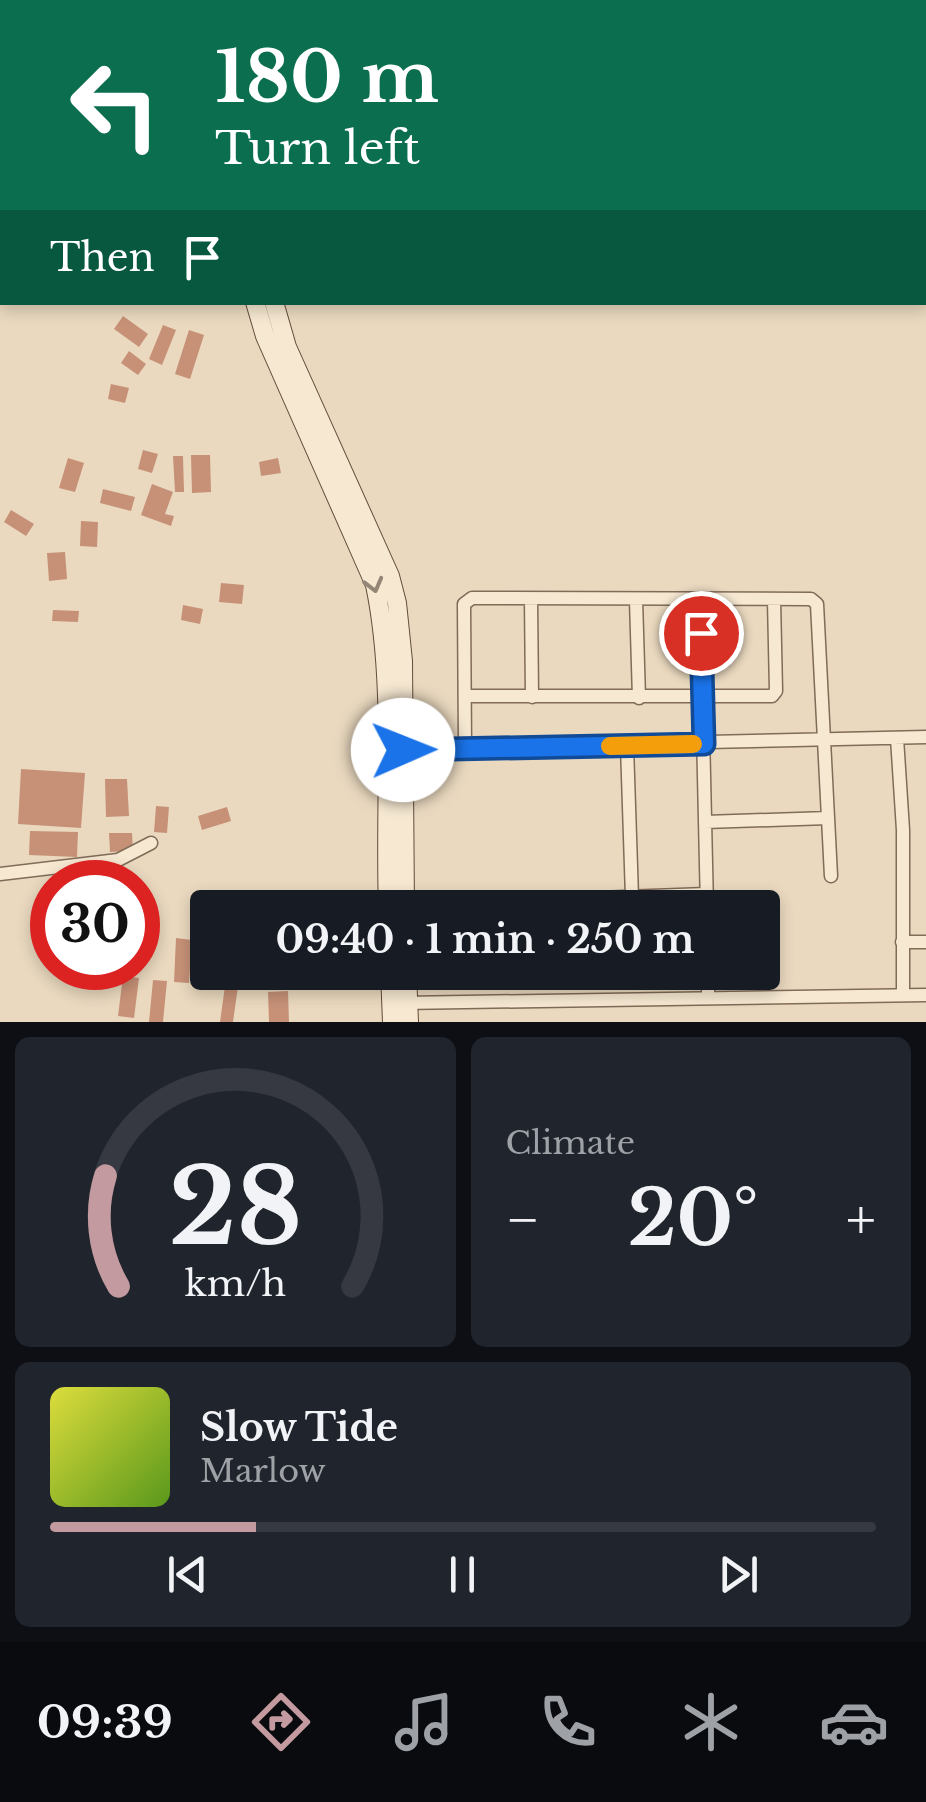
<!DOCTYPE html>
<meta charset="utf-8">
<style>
body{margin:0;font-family:"Libre Baskerville",serif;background:#20242c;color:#f1f3f6;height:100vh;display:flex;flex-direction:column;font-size:38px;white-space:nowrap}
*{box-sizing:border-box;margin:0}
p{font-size:32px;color:#9ea1a6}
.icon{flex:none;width:55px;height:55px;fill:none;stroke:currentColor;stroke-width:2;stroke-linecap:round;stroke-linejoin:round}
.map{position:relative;height:1022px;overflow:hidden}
.panel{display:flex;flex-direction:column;gap:15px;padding:15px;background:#0d0f14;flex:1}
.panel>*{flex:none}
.top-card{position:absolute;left:0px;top:0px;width:928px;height:305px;box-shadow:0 5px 15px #0003;background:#0b6e4f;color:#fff;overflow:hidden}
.speed{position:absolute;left:30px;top:860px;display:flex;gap:20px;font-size:50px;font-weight:700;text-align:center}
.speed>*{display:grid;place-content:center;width:130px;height:130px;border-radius:50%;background:#171b24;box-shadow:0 5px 15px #0003;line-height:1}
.speed .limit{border:15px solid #d22;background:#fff;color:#111}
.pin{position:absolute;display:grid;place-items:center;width:85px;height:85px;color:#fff;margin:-42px;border:5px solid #fff;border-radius:50%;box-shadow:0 2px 10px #0007}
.me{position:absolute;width:110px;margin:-55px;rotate:89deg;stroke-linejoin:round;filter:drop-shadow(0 0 8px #0008)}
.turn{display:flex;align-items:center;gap:35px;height:210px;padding:0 50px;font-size:45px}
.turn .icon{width:130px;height:130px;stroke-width:2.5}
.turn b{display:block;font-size:70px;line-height:85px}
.then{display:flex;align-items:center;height:95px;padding:0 50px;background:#0003;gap:20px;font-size:38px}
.big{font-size:75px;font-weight:700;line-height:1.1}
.panel .card{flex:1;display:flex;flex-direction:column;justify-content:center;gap:15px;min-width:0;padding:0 35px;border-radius:15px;background:#20242c}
.panel .dial{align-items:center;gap:0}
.dial svg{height:260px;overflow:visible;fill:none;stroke:#363941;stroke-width:7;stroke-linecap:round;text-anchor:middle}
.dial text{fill:#f1f3f6;stroke:none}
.song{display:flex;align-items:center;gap:30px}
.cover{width:120px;height:120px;border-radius:15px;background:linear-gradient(135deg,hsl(60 70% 55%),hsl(90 70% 35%))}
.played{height:10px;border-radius:5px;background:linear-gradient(90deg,#c39aa0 25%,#363941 25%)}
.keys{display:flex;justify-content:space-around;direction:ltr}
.heat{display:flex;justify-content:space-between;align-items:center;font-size:55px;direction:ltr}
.panel .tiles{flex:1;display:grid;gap:15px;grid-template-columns:1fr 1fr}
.card:last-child{grid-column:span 2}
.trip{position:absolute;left:190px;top:890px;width:590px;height:100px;border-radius:10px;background:#171b24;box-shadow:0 5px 15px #0003;font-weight:700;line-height:100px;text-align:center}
.menu{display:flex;height:160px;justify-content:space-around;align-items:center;background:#090b0e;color:#9ea1a6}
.menu .icon{width:70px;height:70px}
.menu .active{color:#c39aa0}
.menu b{font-size:45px;color:#f1f3f6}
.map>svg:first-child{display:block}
.building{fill:#c69177}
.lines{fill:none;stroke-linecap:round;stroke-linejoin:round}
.street-casing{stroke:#816b59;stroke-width:15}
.secondary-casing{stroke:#634c3c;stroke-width:20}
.street{stroke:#f6e8d1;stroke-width:12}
.secondary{stroke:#f6e8d1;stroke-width:18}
.oneway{stroke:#948676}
.route-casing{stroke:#114b97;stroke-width:25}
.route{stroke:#1a73e8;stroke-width:18}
.slow{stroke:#f59e0b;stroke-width:18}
</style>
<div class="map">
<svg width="926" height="1022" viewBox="0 0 926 1022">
<rect width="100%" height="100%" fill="#ead9bf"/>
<path class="building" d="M123,316L148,334L139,347L114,329Z
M163,325L176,330L162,365L149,359Z
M189,330L204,335L190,379L175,374Z
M129,351L146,364L138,375L121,363Z
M111,384L129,388L125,403L108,399Z
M143,450L158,454L152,473L138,469Z
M191,455H210L211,492L192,493Z
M173,456H183L184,492H175Z
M68,458L84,463L75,492L59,488Z
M278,458L281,473L261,476L259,462Z
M152,484L173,492L165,514L174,516L171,526L141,515Z
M103,489L135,497L131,511L100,503Z
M11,510L34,524L26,536L4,522Z
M81,521L98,522L97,547L80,546Z
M65,552L67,579L49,581L47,553Z
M221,583L244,585L242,604L219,602Z
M183,605L203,609L200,624L181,620Z
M53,610L79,611L78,622L52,621Z
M21,769L85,773L81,828L18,824Z
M105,779H127L129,816L106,817Z
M156,806L169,807L167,833L154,832Z
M227,807L231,821L202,830L198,816Z
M30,831L78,832L77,857L29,855Z
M109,833H132L133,851L110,852Z
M176,938L192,940L189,983L174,982Z
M227,972H240L233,1022H220Z
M123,976L139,978L134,1018L118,1016Z
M153,980L167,981L163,1022H149Z
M288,991L289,1022H269L268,992Z"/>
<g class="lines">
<g class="street-casing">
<path id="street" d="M280,1L376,2
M596,2H645
M531,599L532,697
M636,600L639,698
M700,600L707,908
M465,696H772L776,691L774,600
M897,738L903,830V995
M627,746L632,897
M465,748L464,604L472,598L811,599L817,604L831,876
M403,749L926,737
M705,822L828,818
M0,874L118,860L151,843
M435,904L706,894
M902,942H926
M708,972V998
M403,1003L926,995"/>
</g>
<g class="secondary-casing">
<path id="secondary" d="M260,2V0
M280,2L281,0
M0,152H2
M925,162H926
M0,168H2
M925,181H926
M255,302L265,336L375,585C396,686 384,803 388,908
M274,302L287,347L390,576L397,603L403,661L405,908
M390,972L392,1022
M407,972L409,1022"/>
</g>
<use href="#street" class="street"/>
<use href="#secondary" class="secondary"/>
</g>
<defs><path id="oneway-chevron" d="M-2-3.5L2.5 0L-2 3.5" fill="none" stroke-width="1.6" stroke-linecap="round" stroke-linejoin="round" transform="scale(2.5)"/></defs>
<use class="oneway" href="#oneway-chevron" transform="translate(374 585) rotate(75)"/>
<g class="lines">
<g class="route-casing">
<path id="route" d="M403,750L704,744L701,633"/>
</g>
<use href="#route" class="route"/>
<path class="slow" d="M610,746L693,744"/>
</g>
</svg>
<div class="speed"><div class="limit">30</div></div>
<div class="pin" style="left:701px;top:633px;background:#d93025"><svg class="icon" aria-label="arrive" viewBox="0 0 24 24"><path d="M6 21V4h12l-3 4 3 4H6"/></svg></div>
<svg class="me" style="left:403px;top:750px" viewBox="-20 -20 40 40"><circle r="19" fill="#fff"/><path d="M0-13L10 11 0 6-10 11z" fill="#1a73e8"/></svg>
<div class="trip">09:40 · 1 min · 250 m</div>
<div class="top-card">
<div class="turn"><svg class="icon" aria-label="left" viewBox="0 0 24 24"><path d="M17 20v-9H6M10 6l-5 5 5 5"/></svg><div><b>180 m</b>Turn left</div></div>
<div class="then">Then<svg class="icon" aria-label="arrive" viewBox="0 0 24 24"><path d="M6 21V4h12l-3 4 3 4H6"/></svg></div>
</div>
</div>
<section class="panel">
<div class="tiles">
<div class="card dial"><svg viewBox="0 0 100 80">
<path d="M14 69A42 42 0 1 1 86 69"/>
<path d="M14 69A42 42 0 0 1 10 35" stroke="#c39aa0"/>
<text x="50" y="56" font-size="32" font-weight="700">28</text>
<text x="50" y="72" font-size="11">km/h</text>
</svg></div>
<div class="card"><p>Climate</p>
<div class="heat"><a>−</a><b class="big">20°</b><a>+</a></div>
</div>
<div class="card">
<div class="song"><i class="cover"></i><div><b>Slow Tide</b><p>Marlow</p></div></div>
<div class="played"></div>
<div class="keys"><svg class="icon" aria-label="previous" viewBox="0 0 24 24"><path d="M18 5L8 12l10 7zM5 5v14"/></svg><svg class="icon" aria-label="pause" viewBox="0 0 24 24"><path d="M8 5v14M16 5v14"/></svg><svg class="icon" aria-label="next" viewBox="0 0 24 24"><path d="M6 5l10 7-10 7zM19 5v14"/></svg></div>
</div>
</div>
</section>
<nav class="menu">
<b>09:39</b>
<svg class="icon active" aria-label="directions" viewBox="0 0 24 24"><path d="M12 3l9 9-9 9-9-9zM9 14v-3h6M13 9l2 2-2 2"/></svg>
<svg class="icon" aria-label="music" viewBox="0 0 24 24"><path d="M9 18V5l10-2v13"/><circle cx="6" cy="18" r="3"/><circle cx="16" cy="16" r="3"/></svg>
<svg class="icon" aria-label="phone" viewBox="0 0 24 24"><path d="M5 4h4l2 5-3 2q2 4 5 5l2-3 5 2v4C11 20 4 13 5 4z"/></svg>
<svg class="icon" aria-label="climate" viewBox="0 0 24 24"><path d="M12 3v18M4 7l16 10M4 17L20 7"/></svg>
<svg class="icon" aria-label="car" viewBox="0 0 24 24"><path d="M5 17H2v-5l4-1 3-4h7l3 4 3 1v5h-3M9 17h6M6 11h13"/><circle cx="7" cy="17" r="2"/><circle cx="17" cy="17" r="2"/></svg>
</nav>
